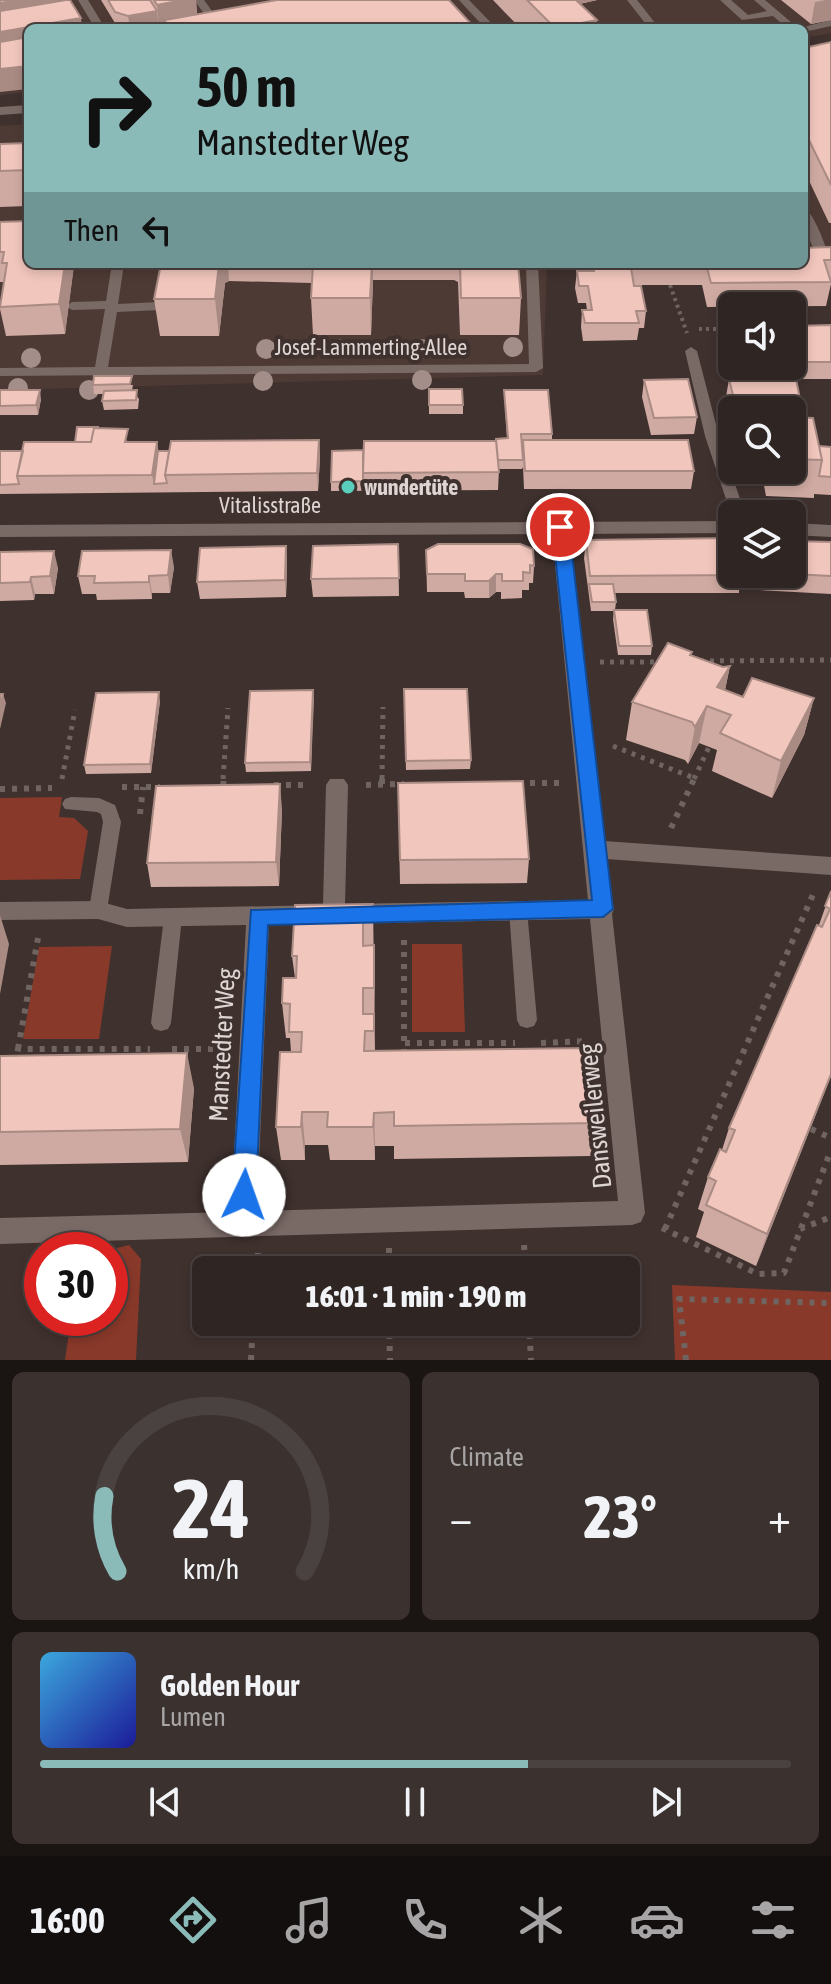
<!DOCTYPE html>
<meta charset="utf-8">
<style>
body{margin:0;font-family:"Asap Condensed",sans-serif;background:#3b312f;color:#f1f3f6;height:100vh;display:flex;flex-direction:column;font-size:30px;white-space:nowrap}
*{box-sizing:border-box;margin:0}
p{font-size:26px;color:#a7a5a5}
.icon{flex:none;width:44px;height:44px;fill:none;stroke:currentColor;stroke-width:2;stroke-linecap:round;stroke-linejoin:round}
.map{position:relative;height:1360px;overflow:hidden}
.side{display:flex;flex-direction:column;gap:12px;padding:12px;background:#1a1413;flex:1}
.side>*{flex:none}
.banner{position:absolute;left:24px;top:24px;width:784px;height:244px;border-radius:12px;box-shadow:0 4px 12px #0003,0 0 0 2px #4a4240;background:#8bbbb9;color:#111;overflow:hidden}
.controls{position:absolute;left:718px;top:292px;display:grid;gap:16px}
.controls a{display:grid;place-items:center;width:88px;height:88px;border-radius:12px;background:#2f2522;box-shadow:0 4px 12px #0003,0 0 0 2px #4a4240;font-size:40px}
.speed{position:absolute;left:24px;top:1232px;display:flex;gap:16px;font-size:40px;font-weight:700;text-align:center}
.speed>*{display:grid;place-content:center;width:104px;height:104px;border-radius:50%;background:#2f2522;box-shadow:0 4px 12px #0003,0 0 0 2px #4a4240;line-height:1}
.speed .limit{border:12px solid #d22;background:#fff;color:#111}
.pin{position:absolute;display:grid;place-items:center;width:68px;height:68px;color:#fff;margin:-34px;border:4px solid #fff;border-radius:50%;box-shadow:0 2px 8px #0007}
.me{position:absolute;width:88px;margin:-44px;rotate:3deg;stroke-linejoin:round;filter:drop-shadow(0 0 6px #0008)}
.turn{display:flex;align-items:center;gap:28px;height:168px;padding:0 40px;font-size:36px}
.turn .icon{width:104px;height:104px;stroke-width:2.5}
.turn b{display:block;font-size:56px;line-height:68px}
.then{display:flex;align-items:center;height:76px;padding:0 40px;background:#0003;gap:16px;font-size:30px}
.big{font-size:60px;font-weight:800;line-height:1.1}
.side .tile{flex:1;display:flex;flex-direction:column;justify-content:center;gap:12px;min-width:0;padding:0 28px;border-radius:12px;background:#3b312f}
.side .dial{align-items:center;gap:0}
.dial svg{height:208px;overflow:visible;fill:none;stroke:#4a4240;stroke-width:7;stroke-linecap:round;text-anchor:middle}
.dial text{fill:#f1f3f6;stroke:none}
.song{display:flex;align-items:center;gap:24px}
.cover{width:96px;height:96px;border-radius:12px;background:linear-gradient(135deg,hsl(200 70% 55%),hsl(240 70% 35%))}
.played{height:8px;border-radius:4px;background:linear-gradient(90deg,#8bbbb9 65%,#4a4240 65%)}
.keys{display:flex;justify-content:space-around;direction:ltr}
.heat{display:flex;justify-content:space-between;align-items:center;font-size:44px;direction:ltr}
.side .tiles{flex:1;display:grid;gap:12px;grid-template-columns:1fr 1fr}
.tile:last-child{grid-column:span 2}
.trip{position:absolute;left:192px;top:1256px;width:448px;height:80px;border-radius:12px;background:#2f2522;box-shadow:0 4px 12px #0003,0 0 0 2px #4a4240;font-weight:800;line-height:80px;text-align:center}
.menu{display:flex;height:128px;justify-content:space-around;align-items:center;background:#130f0e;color:#a7a5a5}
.menu .icon{width:56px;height:56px}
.menu .on{color:#8bbbb9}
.menu b{font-size:36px;color:#f1f3f6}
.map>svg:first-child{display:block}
.built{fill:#4e3a35}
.green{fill:#89392a}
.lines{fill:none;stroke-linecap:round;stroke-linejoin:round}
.path-far2{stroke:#706461;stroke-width:4;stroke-dasharray:3 4;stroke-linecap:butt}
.path-far1{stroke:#706461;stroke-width:5;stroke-dasharray:4 6;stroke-linecap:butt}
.path{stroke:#706461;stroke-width:6;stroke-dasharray:5 7;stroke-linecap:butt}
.service{fill:#7a6a66;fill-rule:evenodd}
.minor{fill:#7a6a66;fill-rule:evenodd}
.tree{fill:#a48e89}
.wall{fill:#cfaaa2}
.shaded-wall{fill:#a98b84}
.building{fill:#f1c6bc;stroke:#a98b84;stroke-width:2}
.route{fill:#1a73e8;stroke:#114b97;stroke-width:2}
.poi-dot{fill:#5acebd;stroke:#3f312e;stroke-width:3}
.labels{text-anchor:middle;stroke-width:8;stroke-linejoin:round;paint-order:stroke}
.street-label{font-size:22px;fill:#ded5d3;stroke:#3f312e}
.poi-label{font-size:22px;font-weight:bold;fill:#ded5d3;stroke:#3f312e;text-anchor:start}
.near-street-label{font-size:26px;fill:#ded5d3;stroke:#3f312e}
</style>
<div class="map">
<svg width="831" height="1360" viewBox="0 0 831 1360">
<rect width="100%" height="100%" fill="#3f312e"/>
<path class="built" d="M0,0H831V33L804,38V28H28V92L0,95Z
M831,72V247L804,249V78Z
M28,124V264H547L543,375L0,390V126Z"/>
<path class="green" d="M62,797L59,817L74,818L88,831L80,879L0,880V798Z
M412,944H462L465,1032H412Z
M112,946L99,1039H23L39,947Z
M129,1245L141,1259L136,1360H65L71,1318H110L109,1250Z
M672,1285L831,1292V1360H675Z"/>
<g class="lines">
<path class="path-far2" d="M590,26L624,27
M670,285L687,333
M699,329H732"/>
<path class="path-far1" d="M700,661L831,660
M600,662H662
M613,746L694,778
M62,779L75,710
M223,779L228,708
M382,779L383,707
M694,779L709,747"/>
<path class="path" d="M518,783H560
M382,784V777
M274,785H308
M366,785L404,784
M223,786L224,777
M122,787H160
M0,789L52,788
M140,814L143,787
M671,828L695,777
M404,940V1043
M541,1043L587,1041
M18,1049L38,938
M172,1049H222
M404,1054V1043H515
M15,1063L18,1049H150
M811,1129L831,1138
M662,1228L758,1274L784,1273L831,1150
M665,1229L815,890
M800,1229L831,1217
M524,1245L526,1270
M389,1248V1270
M257,1270L258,1253
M389,1322L390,1360
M529,1322L531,1360
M251,1360L253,1322
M686,1360L679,1299L831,1303"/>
<path class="service" d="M78,0H88L105,28H95Z
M194,0H204L222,25L221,27L194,28L211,23Z
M459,0H469L496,28H485Z
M627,0H637L659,28H649Z
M720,0H731L748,15L767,11L754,0H765L798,28H787L773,16L742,20Z
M831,20V26L804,32V28H800Z
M804,207C815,214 831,257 831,271H823L808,236L804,235Z
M112,264H124L118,304L159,302L165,306L159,310L117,312L108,367L529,364L526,264H538L543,368L536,372L0,376V368L95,367L105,309L72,310L66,306L72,302L106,301Z
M691,347L697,351L719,436L745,514H731L705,436L685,351Z
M71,797L99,798L115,805L121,822L107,910L104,915L98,917L92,915L89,910L103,822L101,814L97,812L65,809L62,804L65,799Z
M518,903L524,905L527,910L537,1020L534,1026L527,1028L520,1026L517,1020L509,910L512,905Z
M173,909L179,912L182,917L171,1023L168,1029L161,1031L154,1029L151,1023L164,917L167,912Z"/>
<path class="minor" d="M28,105V113L0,115V107Z
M732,521V533L570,534L604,841L831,857V875L606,859L614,909L612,914L645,1213L641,1222L632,1225L0,1244V1218L231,1212L246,925L127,927L98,919L0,920V902L98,901L127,909L323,905L326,785L330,779H344L348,785L345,904L588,900L552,534L0,537V525ZM590,919L618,1201L257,1211L269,925Z
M792,523L831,525V537L792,535Z"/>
</g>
<g class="tree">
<circle cx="513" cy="347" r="10"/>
<circle cx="266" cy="349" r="10"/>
<circle cx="343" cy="349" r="10"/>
<circle cx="421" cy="349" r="10"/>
<circle cx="31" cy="358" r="10"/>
<circle cx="422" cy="380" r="10"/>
<circle cx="263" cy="381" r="10"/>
<circle cx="18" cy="388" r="10"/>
<circle cx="89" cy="390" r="10"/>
</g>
<path class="wall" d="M101,0H196L197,14L475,28H166V25L151,28H118Z
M493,0H597L580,4L597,20L596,28H520Z
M781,0H831V20L811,24Z
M831,42V223H829L804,170V48Z
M28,143V206L0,207V144Z
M0,222L28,264H74L65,334L6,336L0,309L4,282H0Z
M831,247V284L826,306L707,307L702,285H634L646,311L644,328H639L637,340L583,341L581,327L582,310H587L586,303H578L575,288L577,271H590L591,264H804Z
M161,264H518L521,298L519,335H460L458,282L454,280H373L371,335H313L311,298L312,283L229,281L225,283L219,336H160L154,299Z
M831,325V379H796L800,399L796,417H792V410H732V417H731L726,397L729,379H738L735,366H792V326Z
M732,326V356L729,343Z
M644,380L697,417L694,434L651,435L642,397Z
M93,385H133L132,390L139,399L138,409L104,410L102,401L103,394H94Z
M429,389L463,405V414H429Z
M0,390L41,399L38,415H0Z
M504,390L552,434V440L694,471L691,489H524L523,467L522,469H499L498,490L331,491V482L363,450L495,441L507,438Z
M792,417L819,446L831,447V495L814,494V498L766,496L761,470H792Z
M98,428L130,442H157L158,451L319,440L320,458L318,491L0,494V451H23L75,442Z
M586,540L732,574H792L831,542V594L739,589V593H615L616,602L615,610L652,646L651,655H618L613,619L614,611H591L584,558Z
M398,544L399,596L313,597L311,579Z
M286,546L287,564L286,597L200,599L197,582Z
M426,550L534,566L533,583H529V590H522V598L501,599V592H496L489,598H465L464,592H427Z
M0,552L58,568L54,594H35L34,600L0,601Z
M174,567L170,593H152V599L97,600L96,594H82L78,576Z
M691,656L723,667L730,666L725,690L743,697L814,698L804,735L772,798L712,771L717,750L699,743L688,764L685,760L626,740L632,702Z
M404,689L471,760L470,769L406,770Z
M313,690L311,771L246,772L245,763Z
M160,701L151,773L86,774L84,765Z
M398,783L529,859L527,883L400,884Z
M282,809L279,886L151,887L147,863Z
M831,891V1076L756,1266L696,1237L704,1212L698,1209L708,1177L722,1150L729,1128L819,925Z
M373,904L375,1051L598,1123L592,1156L394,1159V1146H375V1160H330L328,1145H305V1160H281L276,1127L291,1052L290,1038H286L282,1003L295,978L292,956Z
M0,1056L194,1088L188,1162L0,1165Z"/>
<path class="shaded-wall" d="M18,0H58L60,15L0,26V3Z
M183,0H196L197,20H165L166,25L159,27L157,5Z
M550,0H597L550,10Z
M826,0H831V20L811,24L815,2Z
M157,11L159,27L151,28H130L128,16Z
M81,18L82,28H28V43L0,48V32Z
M597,20L596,28H556Z
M28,66V89L0,92V69Z
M65,264H74V266L65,334L59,304Z
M219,264H228L229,281L225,283L219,336L215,299Z
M372,264H373V280L371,335L370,298Z
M40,390L41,399L38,415L36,405Z
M319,440L320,458L318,491L317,473Z
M157,442L160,460L154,484L152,475Z
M286,546L287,564L286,597L285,580Z
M171,550L174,567L170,593L168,575Z
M54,551L58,568L54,594L50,576Z
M496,574V592L489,598V581Z
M149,576L152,593V599L149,582Z
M31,577L35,594L34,600L30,582Z
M730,666L722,704L717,687Z
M313,690L314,700L311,771L310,762Z
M159,692L160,701L151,773L150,764Z
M3,694L6,703L0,729V708Z
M814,698L804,735L772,798L781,761Z
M707,706L699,743L688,764L695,727Z
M280,784L282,809L279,886L276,862Z
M0,915L9,944L0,994Z
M374,945L375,981V1023L374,988Z
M187,1053L194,1088L188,1162L180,1129Z
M831,1074V1076L756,1266L767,1234Z
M302,1112L305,1145V1160L301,1127Z
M374,1113L375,1146V1160L373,1127Z"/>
<path class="building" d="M0,0H18L0,3Z
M66,0H70L81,18L0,32V11Z
M108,0H150L157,11L128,16L115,12Z
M154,0H183L157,5Z
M277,0H449L475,28H167L165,20Z
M527,0H576L597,20L555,28Z
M28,37V66L0,69V42Z
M831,42V185L804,130V48Z
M28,143V170L0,171V144Z
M28,221V264H65L59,304L0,307L7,263H2L4,252H0V222Z
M831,247V260H824L831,282L711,283L706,264H804V248Z
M161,264H219L215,299H154Z
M313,264H372L370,298H311Z
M460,264H518L521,298H461Z
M593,264H666L667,268H631L634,286H641L646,311H636L639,323H585L582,310H592L588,286H579L577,271H594Z
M831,325V362H792V326Z
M94,376H132L130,384L93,385Z
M688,379L697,417L654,418L644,380Z
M729,379H796L800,399H734Z
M429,389H462L463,405H429Z
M0,390H40L36,405L0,406Z
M137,390L136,400L102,401L104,391Z
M504,390H548L552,434H521L523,460H498L496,439L508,438Z
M792,417L813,418L822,460L792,459Z
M77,427H98V428H94L91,442H75Z
M94,428L128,429L125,442H157L152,475L17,476L24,442H91Z
M319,440L317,473L165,475L171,441Z
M523,440H688L694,471H525Z
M364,441H496L499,472L363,473Z
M819,446L831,447V477L819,476L822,460Z
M363,450V481L331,482L332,451Z
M0,451H23L17,476L19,484L0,485Z
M158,451H169L165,475L167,483L154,484Z
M732,538V574H742V575L590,576L586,540Z
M792,541L831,542V576L792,574Z
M398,544L399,578L311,579L313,546Z
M438,544H520L533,549L534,566L530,565V573L523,572V581H502V574H496L489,581H465V574H427L426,550Z
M286,546L285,580L197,582L200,548Z
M171,550L168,575L149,576V582L94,583L95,576H78L82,551Z
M54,551L50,576L31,577L30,582L0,583V552Z
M589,584H613L616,602H592Z
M614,610H647L652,646H619Z
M668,643L692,652L690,655L723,667L730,666L717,687L743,697L752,678L814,698L781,761L720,733L731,715L707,706L695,727L692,722L632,702Z
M404,689H467L471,760L406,761Z
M313,690L310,762L245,763L250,691Z
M159,692L150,764L84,765L96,693Z
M0,694H3L0,708Z
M523,781L529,859L400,860L398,783Z
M280,784L276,862L147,863L156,786Z
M831,891V1074L767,1234L706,1205L716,1181L708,1177L720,1149L726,1152L735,1130L729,1128L817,925L822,927L830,909L825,906Z
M373,904L374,921H363V946L374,945V988H363V1014H374V1031H365L364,1051L590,1048L598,1123L394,1126V1112L374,1113L373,1127H327L328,1112H302L301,1127H276L280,1052H301L302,1032H289L290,1004L282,1003L283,978H296L297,956H292L295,905Z
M187,1053L180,1129L0,1132V1056Z"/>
<path class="route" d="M560,522L569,527L613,909L603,917L268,925L256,1195L253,1203L244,1206L236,1203L232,1195L251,910L592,900L552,527Z"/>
<circle class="poi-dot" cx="348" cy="487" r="8"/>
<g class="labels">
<g class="street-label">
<text x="371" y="355">Josef-Lammerting-Allee</text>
<text x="270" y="513">Vitalisstraße</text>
</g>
<g class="poi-label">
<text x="364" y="495">wundertüte</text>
</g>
<g class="near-street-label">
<text transform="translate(222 1045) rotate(-87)" y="9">Manstedter Weg</text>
<text transform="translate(595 1116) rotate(-96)" y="9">Dansweilerweg</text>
</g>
</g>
</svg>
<div class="controls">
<a><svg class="icon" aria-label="sound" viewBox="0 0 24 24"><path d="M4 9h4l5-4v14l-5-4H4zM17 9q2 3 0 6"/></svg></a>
<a><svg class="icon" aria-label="search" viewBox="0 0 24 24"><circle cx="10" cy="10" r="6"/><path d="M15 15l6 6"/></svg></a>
<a><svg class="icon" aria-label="layers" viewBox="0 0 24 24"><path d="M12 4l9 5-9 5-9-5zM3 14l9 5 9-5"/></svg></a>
</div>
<div class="speed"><div class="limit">30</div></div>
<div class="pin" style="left:560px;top:527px;background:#d93025"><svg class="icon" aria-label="arrive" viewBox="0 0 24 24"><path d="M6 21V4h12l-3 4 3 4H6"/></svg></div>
<svg class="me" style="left:244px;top:1195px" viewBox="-20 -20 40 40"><circle r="19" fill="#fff"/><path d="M0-13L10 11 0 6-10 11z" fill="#1a73e8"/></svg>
<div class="trip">16:01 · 1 min · 190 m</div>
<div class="banner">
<div class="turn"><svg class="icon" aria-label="right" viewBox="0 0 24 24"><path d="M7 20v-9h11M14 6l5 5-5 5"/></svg><div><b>50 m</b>Manstedter Weg</div></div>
<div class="then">Then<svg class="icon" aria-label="left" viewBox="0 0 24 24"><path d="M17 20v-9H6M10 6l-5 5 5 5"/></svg></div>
</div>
</div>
<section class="side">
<div class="tiles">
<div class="tile dial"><svg viewBox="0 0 100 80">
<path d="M14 69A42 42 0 1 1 86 69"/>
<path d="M14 69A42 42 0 0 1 9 40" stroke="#8bbbb9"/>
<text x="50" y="56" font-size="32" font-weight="700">24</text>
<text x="50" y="72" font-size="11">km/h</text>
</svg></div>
<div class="tile"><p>Climate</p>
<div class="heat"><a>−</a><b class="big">23°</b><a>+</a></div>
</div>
<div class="tile">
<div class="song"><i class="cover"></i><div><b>Golden Hour</b><p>Lumen</p></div></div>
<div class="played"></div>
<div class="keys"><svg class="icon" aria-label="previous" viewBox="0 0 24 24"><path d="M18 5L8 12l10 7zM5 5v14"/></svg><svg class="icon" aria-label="pause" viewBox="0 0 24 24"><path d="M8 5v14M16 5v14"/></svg><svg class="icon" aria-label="next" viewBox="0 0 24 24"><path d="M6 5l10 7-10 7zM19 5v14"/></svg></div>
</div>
</div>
</section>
<nav class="menu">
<b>16:00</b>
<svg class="icon on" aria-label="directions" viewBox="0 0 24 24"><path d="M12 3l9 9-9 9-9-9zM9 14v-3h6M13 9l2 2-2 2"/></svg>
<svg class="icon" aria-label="music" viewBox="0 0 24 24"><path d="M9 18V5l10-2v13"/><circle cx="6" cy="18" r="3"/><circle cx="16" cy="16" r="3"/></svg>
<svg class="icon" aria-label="phone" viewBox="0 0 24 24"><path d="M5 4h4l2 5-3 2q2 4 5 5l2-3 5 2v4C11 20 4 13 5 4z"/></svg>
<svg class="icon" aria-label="climate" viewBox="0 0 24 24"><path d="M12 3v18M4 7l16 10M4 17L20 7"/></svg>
<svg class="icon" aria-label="car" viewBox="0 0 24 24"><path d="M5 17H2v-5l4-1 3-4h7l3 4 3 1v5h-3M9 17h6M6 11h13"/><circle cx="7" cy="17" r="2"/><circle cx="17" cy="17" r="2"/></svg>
<svg class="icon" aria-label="filters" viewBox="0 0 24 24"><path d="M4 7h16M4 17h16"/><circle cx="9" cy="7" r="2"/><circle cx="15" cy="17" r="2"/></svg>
</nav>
